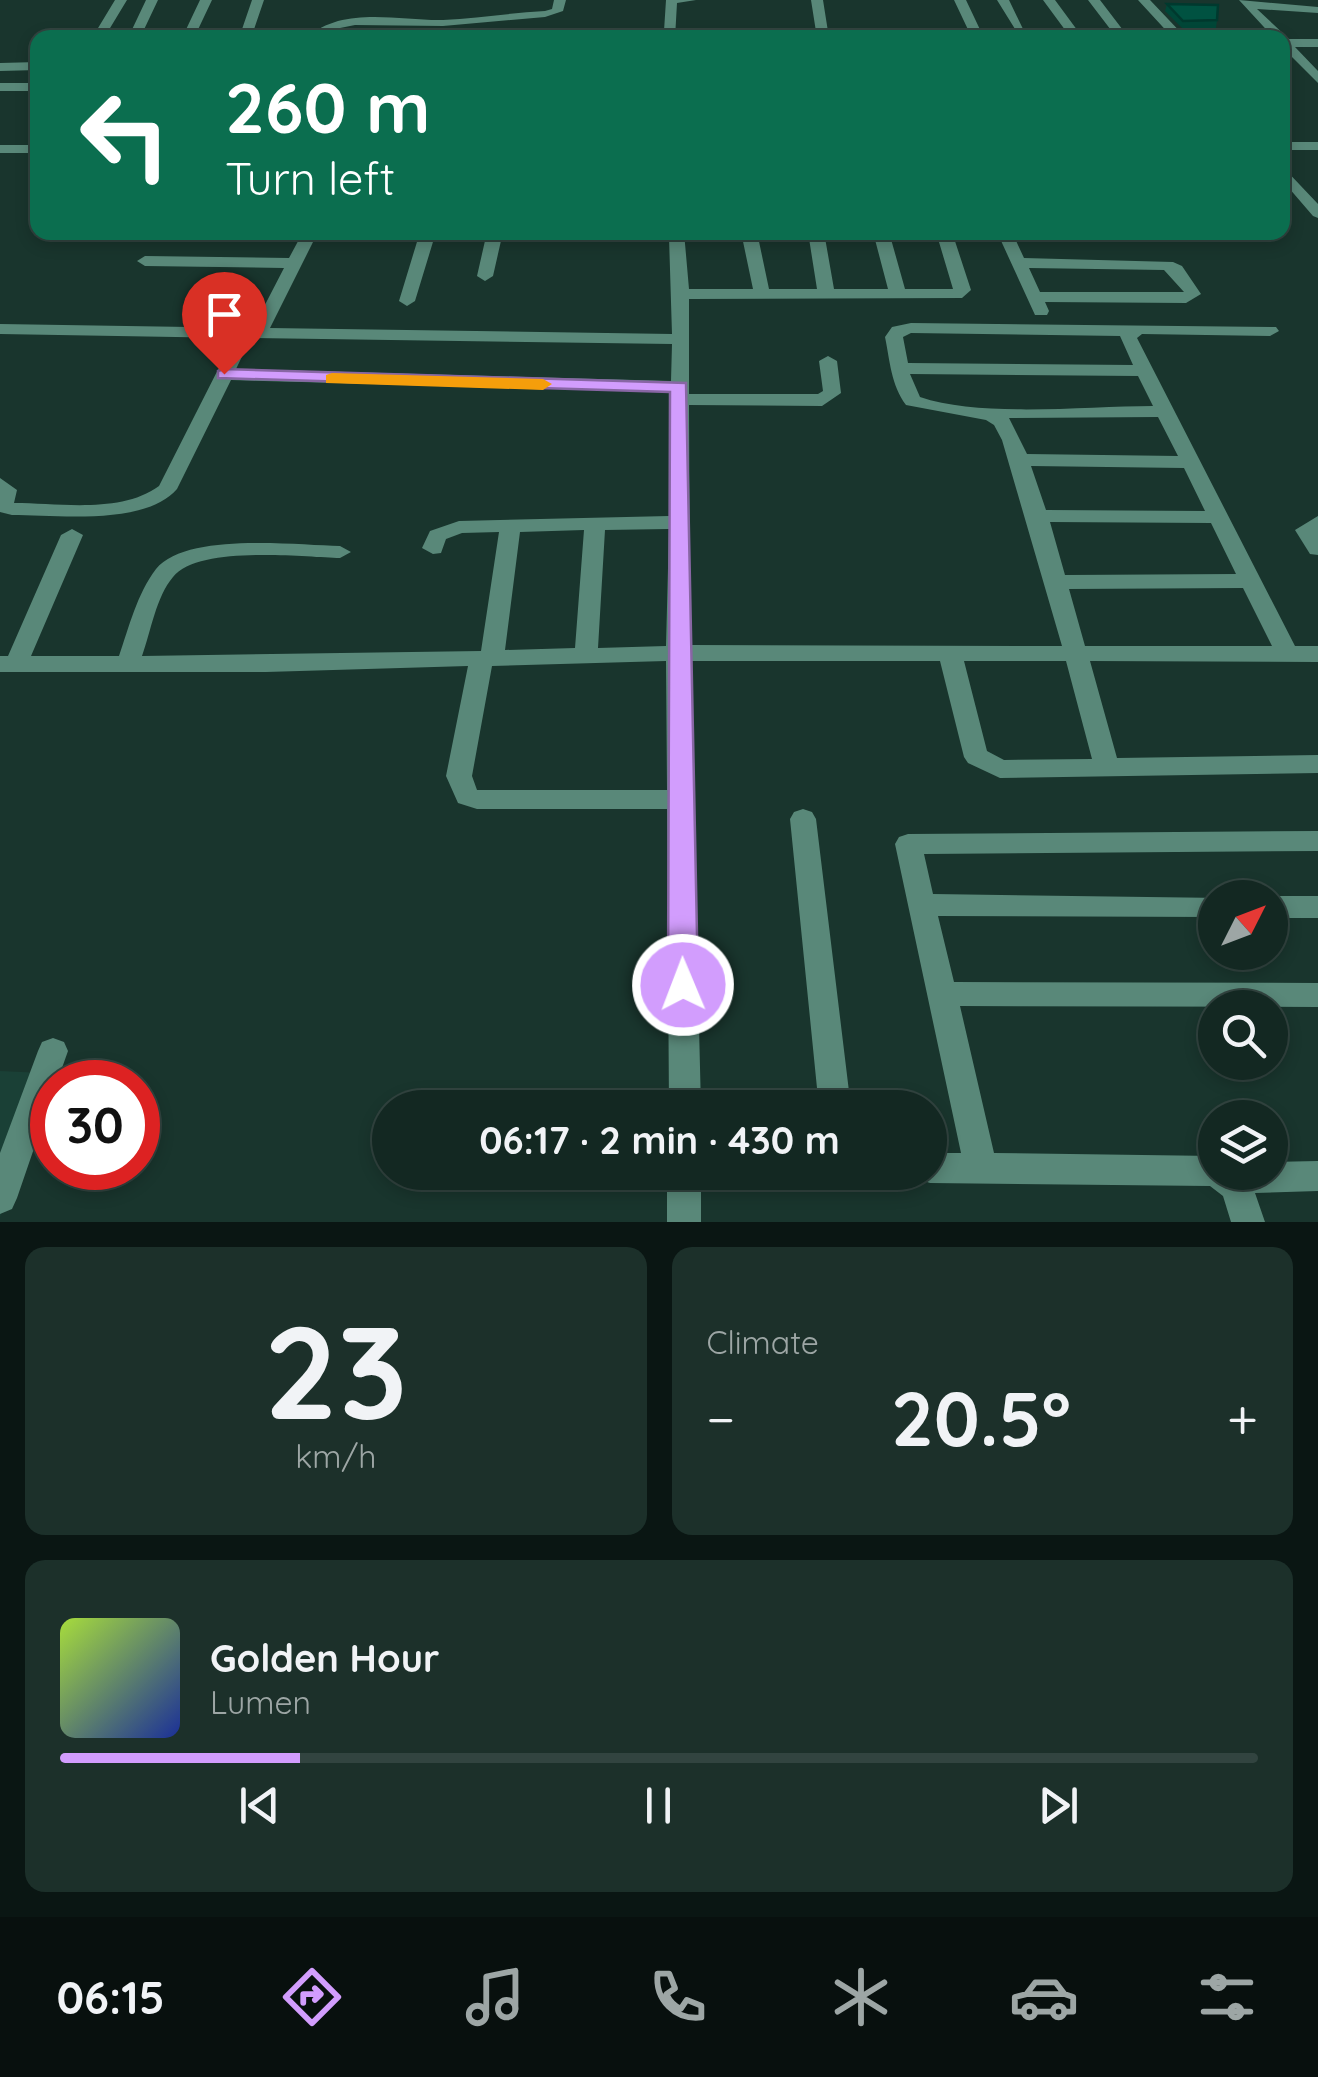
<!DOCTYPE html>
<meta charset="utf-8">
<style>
body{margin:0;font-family:Quicksand,sans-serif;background:#1c302a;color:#f1f3f6;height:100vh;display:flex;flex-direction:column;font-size:38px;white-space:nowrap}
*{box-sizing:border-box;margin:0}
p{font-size:32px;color:#9da6a5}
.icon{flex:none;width:55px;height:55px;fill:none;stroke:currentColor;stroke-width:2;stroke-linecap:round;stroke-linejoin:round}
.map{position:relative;height:1222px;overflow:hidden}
.sheet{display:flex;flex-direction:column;gap:25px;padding:25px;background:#0a1613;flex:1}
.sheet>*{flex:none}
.top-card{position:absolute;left:30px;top:30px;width:1260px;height:210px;border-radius:20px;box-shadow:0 5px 15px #0003,0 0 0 2px #324440;background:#0b6e4f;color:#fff;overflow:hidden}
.needle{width:65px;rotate:48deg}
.tools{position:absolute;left:1198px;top:880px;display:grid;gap:20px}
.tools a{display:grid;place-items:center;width:90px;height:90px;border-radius:50%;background:#132822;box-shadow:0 5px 15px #0003,0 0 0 2px #324440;font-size:50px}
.speed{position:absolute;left:30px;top:1060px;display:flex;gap:20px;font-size:50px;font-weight:700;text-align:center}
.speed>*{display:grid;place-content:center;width:130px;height:130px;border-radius:50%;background:#132822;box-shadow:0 5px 15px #0003,0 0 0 2px #324440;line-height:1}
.speed .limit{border:15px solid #d22;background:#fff;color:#111}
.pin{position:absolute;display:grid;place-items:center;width:85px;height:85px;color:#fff;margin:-102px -42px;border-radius:50% 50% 50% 0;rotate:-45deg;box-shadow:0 0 10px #0007}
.pin .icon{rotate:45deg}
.me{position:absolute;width:110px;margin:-55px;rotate:359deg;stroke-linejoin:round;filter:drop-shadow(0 0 8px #0008)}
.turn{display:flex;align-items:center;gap:35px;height:210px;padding:0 30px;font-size:45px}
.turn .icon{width:130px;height:130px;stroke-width:2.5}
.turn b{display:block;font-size:70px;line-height:85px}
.big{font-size:75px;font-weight:700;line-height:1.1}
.sheet .tile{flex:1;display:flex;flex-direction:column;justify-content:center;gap:15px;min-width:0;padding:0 35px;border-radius:20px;background:#1c302a}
.sheet .dial{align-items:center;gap:0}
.dial b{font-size:130px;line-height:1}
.song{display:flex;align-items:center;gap:30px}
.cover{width:120px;height:120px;border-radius:15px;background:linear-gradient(135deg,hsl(80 70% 55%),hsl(230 70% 35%))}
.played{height:10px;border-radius:5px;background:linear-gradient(90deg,#d29dfd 20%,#324440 20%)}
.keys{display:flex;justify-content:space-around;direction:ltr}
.heat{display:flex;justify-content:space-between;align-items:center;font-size:55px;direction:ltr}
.sheet .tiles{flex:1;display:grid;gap:25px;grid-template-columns:1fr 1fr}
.tile:last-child{grid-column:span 2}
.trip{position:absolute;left:372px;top:1090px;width:575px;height:100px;border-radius:50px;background:#132822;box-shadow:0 5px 15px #0003,0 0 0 2px #324440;font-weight:700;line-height:100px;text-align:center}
.menu{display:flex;height:160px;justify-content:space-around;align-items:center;background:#08100e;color:#9da6a5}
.menu .icon{width:70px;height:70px}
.menu .current{color:#d29dfd}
.menu b{font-size:45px;color:#f1f3f6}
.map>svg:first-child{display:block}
.built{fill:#1a4036}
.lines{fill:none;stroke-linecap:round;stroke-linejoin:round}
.minor{fill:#598879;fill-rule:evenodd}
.wall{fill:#004738}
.building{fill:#005241;stroke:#00392e;stroke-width:2.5}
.route{fill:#d29dfd;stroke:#8866a4;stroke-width:2.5}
.slow{fill:#f59e0b}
</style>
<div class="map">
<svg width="1318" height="1222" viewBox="0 0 1318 1222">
<rect width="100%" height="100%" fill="#19352d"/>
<path class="built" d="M0,1071L44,1073L0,1217Z"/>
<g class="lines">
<path class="minor" d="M115,0H127L104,38H92Z
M146,0H158L140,38H128Z
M200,0H212L194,38H182Z
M252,0H264L251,38H239Z
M554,0H566L563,11L545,17L443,26L355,25L340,28L321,38H307C342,5 400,21 443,20C477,18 511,13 545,11L552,9Z
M666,0H696L677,3L675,38H510L664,31Z
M811,0H823L829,38H817Z
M954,0H966L984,38H972Z
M997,0H1009L1023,29H1015Z
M1043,0H1055L1083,38H1071Z
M1088,0H1100L1129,38H1117Z
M1138,0H1150L1186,38H1173Z
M1239,0L1318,7V13L1257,9L1289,39H1318V47H1295L1318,71V83L1282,47V38H1274Z
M38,62V70L0,71V63Z
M0,83H38V91H0Z
M1282,142H1318V150H1282Z
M0,145H38V153H0Z
M1282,166L1318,204V218L1313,216L1282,180Z
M303,232H318L270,328L672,334L669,237L660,232H684L689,289H753L741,232H757L769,289H817L808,232H824L834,289H888L873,232H889L905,289H953L936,232H952L971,290L962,298L689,299V394H818L823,391L819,361L828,356L837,361L841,393L822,406L689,405L690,645L1062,646L1002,440L994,425L986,420L906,405C891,385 890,361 885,337L892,327L911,323L1276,327L1279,331L1270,336L1142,334L1137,338L1295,646H1318V662L1090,661L1117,758L1318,755V773L1000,778L968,763L964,757L940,661H690L701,1108H669L667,809H477L458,803L446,776L468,666L266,672H0V656H8L61,535L72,529L83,535L31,656H119C129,627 137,594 156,569C186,532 295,545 340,546L351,552L340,558C302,557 199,545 173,577C156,597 151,631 142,656L481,651L499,532L462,533L446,539L441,553L433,554L422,548L430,531L459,521L669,516L671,392L231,380L177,489C145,526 58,515 12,515L0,512V478L17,490L14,503C59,503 121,514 159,486L234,338L0,334V324L253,328L284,268L145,266L137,261L145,256L289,258ZM911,333L1120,336L1133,365L908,363L903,337ZM251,338L672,344L671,381L236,369ZM910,374L1138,376L1153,406C1086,406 982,418 920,397ZM1158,417L1178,456L1027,454L1009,418ZM1031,466L1184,468L1205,511L1046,510ZM1050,522L1211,523L1236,574L1065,575ZM669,529L666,646L598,648L605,530ZM584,530L575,648L505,650L520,532ZM1243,588L1272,646H1085L1069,589ZM666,661L667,790H477L472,776L492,666ZM964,661H1066L1092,759L1004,760L987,751Z
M420,232H436L415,301L407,306L399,301Z
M487,232H503L493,276L485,281L477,276Z
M997,232H1012L1024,258L1173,262L1182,266L1201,294L1186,303L1045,302L1049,311L1047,315H1035ZM1029,268L1164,270L1184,292H1040Z
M1318,516V555L1310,554L1295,530Z
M803,809L812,812L816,819L851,1108H819L790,819L794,812Z
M1318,831V851L924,854L933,894L1223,898H1215V917L938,916L954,982L1318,983V1007L960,1006L994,1153L1215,1156V1172H1270V1162L1318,1161V1191L1255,1193L1265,1222H1231L1223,1196L1210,1186L930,1183L918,1179L916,1172H930V1153H961L895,844L899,837L908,834Z
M1270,896H1318V918H1270V898H1265Z
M53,1038L64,1042L68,1051L57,1082H52V1096L17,1198L12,1209L0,1214V1153L38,1051L42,1042Z
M667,1172H701V1222H667Z"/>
</g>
<path class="wall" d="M1167,4L1217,20L1216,28H1182L1165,11Z"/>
<path class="building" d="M1167,4L1218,5L1217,20L1183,21Z"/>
<path class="route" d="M224,369L686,383L698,985L693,993L683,997L672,993L668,985L670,392L218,378V371Z"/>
<path class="slow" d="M332,373L543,379L552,384L543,390L326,383V375Z"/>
</svg>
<div class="tools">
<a><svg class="needle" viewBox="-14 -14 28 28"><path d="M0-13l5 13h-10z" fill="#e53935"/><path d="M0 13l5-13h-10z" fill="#9da6a5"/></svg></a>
<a><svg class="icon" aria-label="search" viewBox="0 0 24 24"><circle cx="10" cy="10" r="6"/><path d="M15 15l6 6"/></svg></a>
<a><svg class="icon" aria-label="layers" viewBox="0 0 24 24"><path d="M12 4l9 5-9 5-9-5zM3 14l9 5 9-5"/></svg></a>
</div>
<div class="speed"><div class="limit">30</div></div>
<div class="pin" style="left:224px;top:374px;background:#d93025"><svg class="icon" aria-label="arrive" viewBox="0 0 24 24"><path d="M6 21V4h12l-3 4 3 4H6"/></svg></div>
<svg class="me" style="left:683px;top:985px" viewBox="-20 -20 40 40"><circle r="17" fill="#d29dfd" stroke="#fff" stroke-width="3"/><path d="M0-11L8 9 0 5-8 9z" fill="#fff"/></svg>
<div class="trip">06:17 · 2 min · 430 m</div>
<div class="top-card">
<div class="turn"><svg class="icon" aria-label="left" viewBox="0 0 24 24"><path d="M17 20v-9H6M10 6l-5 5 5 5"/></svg><div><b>260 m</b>Turn left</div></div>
</div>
</div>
<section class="sheet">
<div class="tiles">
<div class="tile dial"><b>23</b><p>km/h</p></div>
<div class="tile"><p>Climate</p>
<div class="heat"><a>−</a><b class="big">20.5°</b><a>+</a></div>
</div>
<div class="tile">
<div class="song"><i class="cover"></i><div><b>Golden Hour</b><p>Lumen</p></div></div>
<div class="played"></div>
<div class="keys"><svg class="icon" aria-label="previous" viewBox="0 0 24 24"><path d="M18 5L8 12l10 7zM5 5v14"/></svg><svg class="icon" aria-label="pause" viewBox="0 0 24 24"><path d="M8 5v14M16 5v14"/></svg><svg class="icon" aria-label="next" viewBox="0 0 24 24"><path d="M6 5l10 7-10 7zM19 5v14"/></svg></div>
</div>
</div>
</section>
<nav class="menu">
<b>06:15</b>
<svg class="icon current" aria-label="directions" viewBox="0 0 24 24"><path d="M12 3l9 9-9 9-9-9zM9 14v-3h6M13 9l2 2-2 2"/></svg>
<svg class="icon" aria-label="music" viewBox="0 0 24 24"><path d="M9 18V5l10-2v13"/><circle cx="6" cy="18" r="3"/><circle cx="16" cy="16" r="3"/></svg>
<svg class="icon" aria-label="phone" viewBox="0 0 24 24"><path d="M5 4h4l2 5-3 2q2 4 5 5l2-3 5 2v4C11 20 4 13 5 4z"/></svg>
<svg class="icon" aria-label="climate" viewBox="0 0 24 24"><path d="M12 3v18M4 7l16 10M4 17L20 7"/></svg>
<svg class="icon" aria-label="car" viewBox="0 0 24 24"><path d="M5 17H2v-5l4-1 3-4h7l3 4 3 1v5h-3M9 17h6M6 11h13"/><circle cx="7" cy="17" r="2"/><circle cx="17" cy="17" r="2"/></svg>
<svg class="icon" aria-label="filters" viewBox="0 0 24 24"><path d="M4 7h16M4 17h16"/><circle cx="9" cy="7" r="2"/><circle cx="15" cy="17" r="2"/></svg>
</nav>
